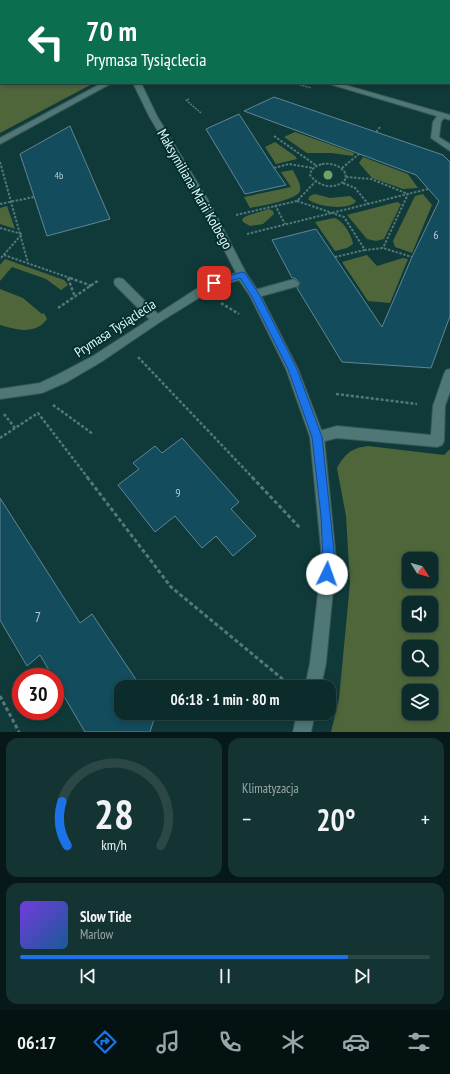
<!DOCTYPE html>
<html lang="pl">
<meta charset="utf-8">
<style>
body{margin:0;font-family:"PT Sans Narrow",sans-serif;background:#143433;color:#f1f3f6;height:100vh;display:flex;flex-direction:column;font-size:15px;white-space:nowrap}
*{box-sizing:border-box;margin:0}
p{font-size:13px;color:#9aa7a9}
.icon{flex:none;width:22px;height:22px;fill:none;stroke:currentColor;stroke-width:2;stroke-linecap:round;stroke-linejoin:round}
.map{position:relative;height:732px;overflow:hidden}
.sheet{display:flex;flex-direction:column;gap:6px;padding:6px;background:#061818;flex:1}
.sheet>*{flex:none}
.top-card{position:absolute;left:0px;top:0px;width:450px;height:84px;box-shadow:0 2px 6px #0003,0 0 0 1px #2b4847;background:#0b6e4f;color:#fff;overflow:hidden}
.needle{width:26px;rotate:127deg}
.buttons{position:absolute;left:402px;top:552px;display:grid;gap:8px}
.buttons a{display:grid;place-items:center;width:36px;height:36px;border-radius:8px;background:#0b2c2b;box-shadow:0 2px 6px #0003,0 0 0 1px #2b4847;font-size:20px}
.speed{position:absolute;left:12px;top:668px;display:flex;gap:8px;font-size:20px;font-weight:700;text-align:center}
.speed>*{display:grid;place-content:center;width:52px;height:52px;border-radius:50%;background:#0b2c2b;box-shadow:0 2px 6px #0003,0 0 0 1px #2b4847;line-height:1}
.speed .limit{border:6px solid #d22;background:#fff;color:#111}
.pin{position:absolute;display:grid;place-items:center;width:34px;height:34px;color:#fff;margin:-17px;border-radius:8px;box-shadow:0 2px 6px #0006}
.me{position:absolute;width:44px;margin:-22px;rotate:3deg;stroke-linejoin:round;filter:drop-shadow(0 0 3px #0008)}
.turn{display:flex;align-items:center;gap:14px;height:84px;padding:0 20px;font-size:18px}
.turn .icon{width:52px;height:52px;stroke-width:2.5}
.turn b{display:block;font-size:28px;line-height:34px}
.big{font-size:30px;font-weight:600;line-height:1.1}
.sheet .widget{flex:1;display:flex;flex-direction:column;justify-content:center;gap:6px;min-width:0;padding:0 14px;border-radius:12px;background:#143433}
.sheet .dial{align-items:center;gap:0}
.dial svg{height:104px;overflow:visible;fill:none;stroke:#2b4847;stroke-width:7;stroke-linecap:round;text-anchor:middle}
.dial text{fill:#f1f3f6;stroke:none}
.song{display:flex;align-items:center;gap:12px}
.cover{width:48px;height:48px;border-radius:6px;background:linear-gradient(135deg,hsl(260 70% 55%),hsl(210 70% 35%))}
.played{height:4px;border-radius:2px;background:linear-gradient(90deg,#1a73e8 80%,#2b4847 80%)}
.keys{display:flex;justify-content:space-around;direction:ltr}
.heat{display:flex;justify-content:space-between;align-items:center;font-size:22px;direction:ltr}
.sheet .tiles{flex:1;display:grid;gap:6px;grid-template-columns:1fr 1fr}
.widget:last-child{grid-column:span 2}
.trip{position:absolute;left:114px;top:680px;width:222px;height:40px;border-radius:12px;background:#0b2c2b;box-shadow:0 2px 6px #0003,0 0 0 1px #2b4847;font-weight:600;line-height:40px;text-align:center}
.tabs{display:flex;height:64px;justify-content:space-around;align-items:center;background:#041211;color:#9aa7a9}
.tabs .icon{width:28px;height:28px}
.tabs .on{color:#1a73e8}
.tabs b{font-size:18px;color:#f1f3f6}
.map>svg:first-child{display:block}
.green{fill:#4f663b;fill-rule:evenodd}
.building{fill:#124c5d;stroke:#618693}
.lines{fill:none;stroke-linecap:round;stroke-linejoin:round}
.lane-casing{stroke:#375453;stroke-width:2}
.street-casing{stroke:#375453;stroke-width:2}
.path-far3{stroke:#547877;stroke-width:1.5;stroke-dasharray:2 1;stroke-linecap:butt}
.path-far2{stroke:#547877;stroke-width:2;stroke-dasharray:2.5 1.5;stroke-linecap:butt}
.path-far1{stroke:#547877;stroke-width:2.5;stroke-dasharray:3 2;stroke-linecap:butt}
.path{stroke:#547877;stroke-width:3;stroke-dasharray:4 2.5;stroke-linecap:butt}
.lane{fill:#4e7775;fill-rule:evenodd}
.street{fill:#4e7775;fill-rule:evenodd}
.tree{fill:#71a26c}
.route{fill:#1a73e8;stroke:#114b97}
.labels{text-anchor:middle;stroke-width:4;stroke-linejoin:round;paint-order:stroke}
.far-number-label{font-size:10px;fill:#afced0}
.number-label{font-size:12px;fill:#afced0}
.street-label{font-size:14px;fill:#e3f9f7;stroke:#03302f}
.near-number-label{font-size:14px;fill:#afced0}
</style>
<div class="map">
<svg width="450" height="732" viewBox="0 0 450 732">
<rect width="100%" height="100%" fill="#0f3a39"/>
<path class="green" d="M0,66L1,83H94L0,133Z
M295,132L354,153L353,156L331,153H307L284,137Z
M275,142L295,156L297,159L276,164L265,147Z
M363,157L408,174L418,188L403,189L372,178L359,163Z
M293,170C295,175 302,185 300,191C297,200 260,206 250,208L244,197L291,187L281,172Z
M315,194L330,198L350,196L356,201C350,211 316,207 308,199L310,196Z
M423,194L432,205L412,253L395,247L393,241L415,196Z
M397,202L401,204L384,239L376,241L367,239L347,215Z
M7,206L15,229L0,224V208Z
M269,209L273,211L274,214L263,224L250,226L243,222L242,219L246,216Z
M334,218C342,219 352,235 353,244L347,248L335,251L315,222Z
M367,255L377,266L403,258L408,259L390,303L368,301L342,262Z
M5,259L64,280L68,285L61,290L46,279L12,267L0,281V265Z
M0,289L23,298L42,314L44,313L47,319C36,335 16,330 0,325Z
M368,446L444,455L450,449V732H331L339,699L350,583L346,516L337,468C345,454 351,448 368,446ZM409,559H431V581H409ZM409,603H431V625H409ZM409,647H431V669H409ZM409,691H431V713H409Z"/>
<path class="building" d="M274,97L443,155L450,162V316L431,368L342,362L297,288L300,283L295,278H292L272,240L316,229L382,327L412,257L439,201L416,175L244,111Z
M239,114L274,168L286,185L245,194L206,129Z
M70,126L110,219L47,236L20,154Z
M182,438L239,502L231,509L256,536L233,556L216,536L202,548L175,516L155,532L118,485L139,469L133,463L155,446L162,453Z
M0,498L80,623L92,614L141,687H121V713H156L150,732H85L55,681V677H53L40,655L27,666L0,620Z"/>
<g class="lines">
<g class="lane-casing">
<path id="lane" d="M439,113H442L446,115L441,122L439,137L450,144V151L431,138L433,122Z
M119,278L123,279L160,316L162,319L160,322H152L115,285L114,282L115,279Z
M294,279L299,283L298,286L255,298L250,294L251,291Z
M450,369V392L445,406L444,441L442,445L437,447L337,438L317,443L312,441L310,437L312,433L337,426L431,435L433,406L444,374L446,370Z"/>
</g>
<g class="street-casing">
<path id="street" d="M69,0H78V1H69Z
M327,0H337V1H327Z
M449,27H450V31H449Z
M102,83H112L0,144V138Z
M133,83H141L157,116L211,205L246,273L260,294L298,369L324,437L336,559L326,663L321,687H305L310,663L322,559L310,437L286,369L250,296L239,280L218,286L160,322L101,362L67,382L42,393L0,399V389L40,383L59,374L93,356L210,280L236,273L201,205L149,116Z
M326,83H338L450,115V120Z
M297,713H315L311,732H293Z"/>
</g>
<path class="path-far3" d="M45,0L48,1
M294,83L311,88
M189,99L186,100L201,113"/>
<path class="path-far2" d="M376,132L380,127
M274,136L317,166
M0,162L28,263
M322,164C332,163 340,165 346,174L345,180C334,191 318,186 310,175C311,168 316,166 322,164Z
M274,168L289,164L313,168
M342,168L359,154
M346,177L371,179L408,194L383,248
M343,183L355,188L369,205
M297,201L344,217L365,250L383,248L412,257
M0,204L34,197
M275,205L285,224
M236,215L297,201L315,182
M0,228L22,234L0,259
M247,234L428,189
M4,255L73,279
M335,257L365,250"/>
<path class="path-far1" d="M68,278L75,297
M70,278L92,286
M221,303L239,314
M58,308L99,280
M138,357L253,478
M336,394L417,404
M53,405L93,434
M4,414L15,428
M0,438L38,413L88,478"/>
<path class="path" d="M87,477L171,587L285,681
M252,477L300,528
M0,696L19,732"/>
<use href="#lane" class="lane"/>
<use href="#street" class="street"/>
</g>
<circle class="tree" cx="328" cy="175" r="4.5"/>
<path class="route" d="M242,272L245,273L259,294L297,369L322,437L335,560L331,578L327,580L323,578L322,574L323,560L321,516L312,437L288,369L251,295L240,278L214,286L210,283L211,281Z"/>
<g class="labels">
<g class="far-number-label">
<text x="59" y="179">4b</text>
</g>
<g class="number-label">
<text x="436" y="239">6</text>
<text x="178" y="497">9</text>
</g>
<g class="street-label">
<text transform="translate(195 189) rotate(60)" y="5">Maksymiliana Marii Kolbego</text>
<text transform="translate(115 328) rotate(-33)" y="5">Prymasa Tysiąclecia</text>
</g>
<g class="near-number-label">
<text x="38" y="622">7</text>
</g>
</g>
</svg>
<div class="buttons">
<a><svg class="needle" viewBox="-14 -14 28 28"><path d="M0-13l5 13h-10z" fill="#e53935"/><path d="M0 13l5-13h-10z" fill="#9aa7a9"/></svg></a>
<a><svg class="icon" aria-label="sound" viewBox="0 0 24 24"><path d="M4 9h4l5-4v14l-5-4H4zM17 9q2 3 0 6"/></svg></a>
<a><svg class="icon" aria-label="search" viewBox="0 0 24 24"><circle cx="10" cy="10" r="6"/><path d="M15 15l6 6"/></svg></a>
<a><svg class="icon" aria-label="layers" viewBox="0 0 24 24"><path d="M12 4l9 5-9 5-9-5zM3 14l9 5 9-5"/></svg></a>
</div>
<div class="speed"><div class="limit">30</div></div>
<div class="pin" style="left:214px;top:283px;background:#d93025"><svg class="icon" aria-label="arrive" viewBox="0 0 24 24"><path d="M6 21V4h12l-3 4 3 4H6"/></svg></div>
<svg class="me" style="left:327px;top:574px" viewBox="-20 -20 40 40"><circle r="19" fill="#fff"/><path d="M0-13L10 11 0 6-10 11z" fill="#1a73e8"/></svg>
<div class="trip">06:18 · 1 min · 80 m</div>
<div class="top-card">
<div class="turn"><svg class="icon" aria-label="left" viewBox="0 0 24 24"><path d="M17 20v-9H6M10 6l-5 5 5 5"/></svg><div><b>70 m</b>Prymasa Tysiąclecia</div></div>
</div>
</div>
<section class="sheet">
<div class="tiles">
<div class="widget dial"><svg viewBox="0 0 100 80">
<path d="M14 69A42 42 0 1 1 86 69"/>
<path d="M14 69A42 42 0 0 1 10 35" stroke="#1a73e8"/>
<text x="50" y="56" font-size="32" font-weight="700">28</text>
<text x="50" y="72" font-size="11">km/h</text>
</svg></div>
<div class="widget"><p>Klimatyzacja</p>
<div class="heat"><a>−</a><b class="big">20°</b><a>+</a></div>
</div>
<div class="widget">
<div class="song"><i class="cover"></i><div><b>Slow Tide</b><p>Marlow</p></div></div>
<div class="played"></div>
<div class="keys"><svg class="icon" aria-label="previous" viewBox="0 0 24 24"><path d="M18 5L8 12l10 7zM5 5v14"/></svg><svg class="icon" aria-label="pause" viewBox="0 0 24 24"><path d="M8 5v14M16 5v14"/></svg><svg class="icon" aria-label="next" viewBox="0 0 24 24"><path d="M6 5l10 7-10 7zM19 5v14"/></svg></div>
</div>
</div>
</section>
<nav class="tabs">
<b>06:17</b>
<svg class="icon on" aria-label="directions" viewBox="0 0 24 24"><path d="M12 3l9 9-9 9-9-9zM9 14v-3h6M13 9l2 2-2 2"/></svg>
<svg class="icon" aria-label="music" viewBox="0 0 24 24"><path d="M9 18V5l10-2v13"/><circle cx="6" cy="18" r="3"/><circle cx="16" cy="16" r="3"/></svg>
<svg class="icon" aria-label="phone" viewBox="0 0 24 24"><path d="M5 4h4l2 5-3 2q2 4 5 5l2-3 5 2v4C11 20 4 13 5 4z"/></svg>
<svg class="icon" aria-label="climate" viewBox="0 0 24 24"><path d="M12 3v18M4 7l16 10M4 17L20 7"/></svg>
<svg class="icon" aria-label="car" viewBox="0 0 24 24"><path d="M5 17H2v-5l4-1 3-4h7l3 4 3 1v5h-3M9 17h6M6 11h13"/><circle cx="7" cy="17" r="2"/><circle cx="17" cy="17" r="2"/></svg>
<svg class="icon" aria-label="filters" viewBox="0 0 24 24"><path d="M4 7h16M4 17h16"/><circle cx="9" cy="7" r="2"/><circle cx="15" cy="17" r="2"/></svg>
</nav>
